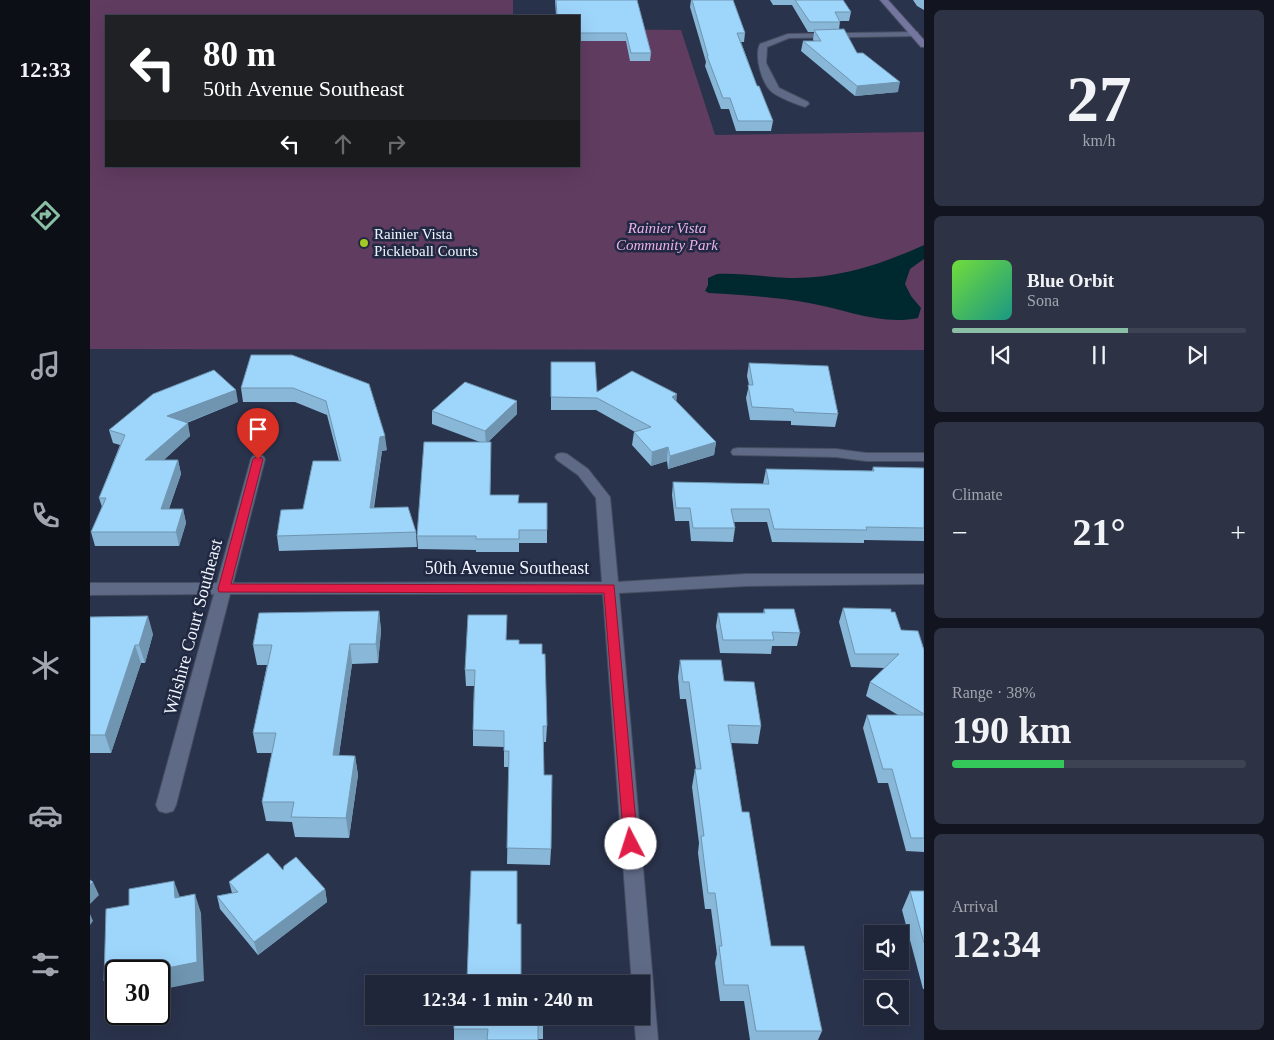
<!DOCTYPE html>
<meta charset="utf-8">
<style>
body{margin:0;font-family:Georgia,serif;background:#2d3244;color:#f1f3f6;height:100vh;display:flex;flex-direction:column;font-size:19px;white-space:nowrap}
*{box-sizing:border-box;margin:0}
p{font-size:16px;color:#a2a5ae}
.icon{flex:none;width:28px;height:28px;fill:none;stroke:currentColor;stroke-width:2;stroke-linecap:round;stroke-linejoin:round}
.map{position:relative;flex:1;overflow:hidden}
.drawer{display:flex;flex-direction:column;gap:10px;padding:10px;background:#12151f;width:350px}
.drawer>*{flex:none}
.banner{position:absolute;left:15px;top:15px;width:475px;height:152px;border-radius:0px;box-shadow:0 5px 20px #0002,0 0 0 1px #3d4353;background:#202124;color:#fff;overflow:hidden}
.controls{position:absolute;left:774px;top:925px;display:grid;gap:10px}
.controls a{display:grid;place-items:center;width:45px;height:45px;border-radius:0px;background:#202639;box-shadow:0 5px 20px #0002,0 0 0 1px #3d4353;font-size:25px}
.speed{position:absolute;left:15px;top:960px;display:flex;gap:10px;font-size:25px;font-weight:700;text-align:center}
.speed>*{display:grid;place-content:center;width:65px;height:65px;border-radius:50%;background:#202639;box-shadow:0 5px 20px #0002,0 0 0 1px #3d4353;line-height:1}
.speed .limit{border:2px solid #111;border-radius:8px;background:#fff;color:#111}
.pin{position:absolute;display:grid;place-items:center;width:42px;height:42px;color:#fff;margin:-51px -21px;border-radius:50% 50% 50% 0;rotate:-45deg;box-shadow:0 0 5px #0007}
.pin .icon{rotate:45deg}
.me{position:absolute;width:55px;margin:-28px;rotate:355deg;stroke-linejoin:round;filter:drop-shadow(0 0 4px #0008)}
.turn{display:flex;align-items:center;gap:18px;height:105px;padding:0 15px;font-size:22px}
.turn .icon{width:65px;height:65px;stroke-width:2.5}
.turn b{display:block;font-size:35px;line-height:42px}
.lanes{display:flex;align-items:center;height:48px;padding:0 15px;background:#0003;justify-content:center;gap:25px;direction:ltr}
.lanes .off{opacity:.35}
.big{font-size:38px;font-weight:600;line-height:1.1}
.drawer .widget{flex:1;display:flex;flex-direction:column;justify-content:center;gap:8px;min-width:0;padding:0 18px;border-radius:8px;background:#2d3244}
.drawer .dial{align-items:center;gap:0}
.dial b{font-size:65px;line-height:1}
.song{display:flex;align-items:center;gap:15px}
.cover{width:60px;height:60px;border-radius:8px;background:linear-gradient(135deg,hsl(100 70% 55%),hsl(170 70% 35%))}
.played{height:5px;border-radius:2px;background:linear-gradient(90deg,#8abfa5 60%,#3d4353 60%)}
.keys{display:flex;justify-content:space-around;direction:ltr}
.heat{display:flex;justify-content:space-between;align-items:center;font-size:28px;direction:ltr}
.charge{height:8px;border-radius:4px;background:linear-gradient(90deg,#34c759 38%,#3d4353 0)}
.trip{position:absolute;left:275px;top:975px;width:285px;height:50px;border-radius:0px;background:#202639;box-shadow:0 5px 20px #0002,0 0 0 1px #3d4353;font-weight:600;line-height:50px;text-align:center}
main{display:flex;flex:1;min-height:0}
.menu{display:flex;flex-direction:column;width:90px;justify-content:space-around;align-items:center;background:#0d0f17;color:#a2a5ae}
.menu .icon{width:35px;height:35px}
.menu .selected{color:#8abfa5}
.menu b{font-size:22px;color:#f1f3f6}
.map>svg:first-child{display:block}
.green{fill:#613c61}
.water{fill:#00282f}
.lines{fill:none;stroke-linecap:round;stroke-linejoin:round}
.minor-casing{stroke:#484f62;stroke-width:2}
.secondary-casing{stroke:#484f62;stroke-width:2}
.minor{fill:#5f6a86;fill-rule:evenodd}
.secondary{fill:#75769f;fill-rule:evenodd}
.wall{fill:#88b7d8}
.shaded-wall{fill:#6f95b0}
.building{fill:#9ed5fb;stroke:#6f95b0}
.route{fill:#e11d48;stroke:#92132f}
.poi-dot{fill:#a4c824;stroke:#202941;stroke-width:2}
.labels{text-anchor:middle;stroke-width:5;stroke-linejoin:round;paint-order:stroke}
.far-park-label{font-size:15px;font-style:italic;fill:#eeb0ed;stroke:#202941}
.far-poi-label{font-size:15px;fill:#f1f5ff;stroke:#202941;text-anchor:start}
.street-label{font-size:18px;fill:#f1f5ff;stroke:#202941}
</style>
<main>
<nav class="menu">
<b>12:33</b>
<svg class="icon selected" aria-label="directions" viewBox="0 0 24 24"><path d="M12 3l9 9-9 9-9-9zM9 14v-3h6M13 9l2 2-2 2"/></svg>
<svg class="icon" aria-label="music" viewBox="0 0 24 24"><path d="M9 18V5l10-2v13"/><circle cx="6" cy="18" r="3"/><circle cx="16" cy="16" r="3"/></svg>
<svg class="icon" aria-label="phone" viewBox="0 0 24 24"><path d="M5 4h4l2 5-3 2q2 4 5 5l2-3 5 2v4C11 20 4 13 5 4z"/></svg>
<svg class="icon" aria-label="climate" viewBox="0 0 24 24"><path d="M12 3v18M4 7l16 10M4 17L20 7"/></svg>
<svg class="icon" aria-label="car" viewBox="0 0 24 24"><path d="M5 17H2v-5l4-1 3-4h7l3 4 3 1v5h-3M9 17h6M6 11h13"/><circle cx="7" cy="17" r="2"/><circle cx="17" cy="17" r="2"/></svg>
<svg class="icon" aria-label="filters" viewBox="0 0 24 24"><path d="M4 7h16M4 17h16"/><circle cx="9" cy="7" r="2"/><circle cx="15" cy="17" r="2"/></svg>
</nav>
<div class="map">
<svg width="834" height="1040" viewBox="0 0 834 1040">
<rect width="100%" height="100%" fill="#2a334c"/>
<path class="green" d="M0,0H423V16H16V166H489V29L591,30L625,135L834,132V350L0,349Z"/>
<path class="water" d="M834,245V259L820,269L815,284L821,296L831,308L828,318C791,326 755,309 719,303C686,297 653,295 619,293L615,291L618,285V278L627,274C652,273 676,277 700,278C748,279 792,264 834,245Z"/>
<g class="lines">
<g class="minor-casing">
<path id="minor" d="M825,32H828V36L699,38L677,47L676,63L689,88L718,102L719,104L715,107C706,104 690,98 682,92C672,84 664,56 670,44L698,34Z
M648,448L746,449L776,453H834V461H776L746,457L643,455L641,452L643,449Z
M472,453L477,454L498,469L520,497L528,582L656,574H834V584L656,586L529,593L568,1040H546L544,1016H551V984H542L513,594H140L86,805L83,811L76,813L69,811L66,805L124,594L0,595V583H127L161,459L163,456H173L175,459L143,583L512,582L506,498L488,475L467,460L465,457L467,454Z"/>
</g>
<g class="secondary-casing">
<path id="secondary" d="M790,0H798L834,40V47H831Z"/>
</g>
<use href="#minor" class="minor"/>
<use href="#secondary" class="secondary"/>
</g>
<path class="wall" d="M465,0H547L561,53L560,61H540L536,41H489V16H466Z
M601,0H643L655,33L654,42H651L667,86L683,121L681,131H646L639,109H631L615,66L616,62L600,7Z
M680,0H753L761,12L759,21H750L749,30L767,53L808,92L765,96L711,51L713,41H724L723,40L724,32H718L702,5H683Z
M823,0H834V10L827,6Z
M202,355L297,450L292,451L284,508L326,532L327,547L189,551L187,536L213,509L249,461L237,415L205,402H153L151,388Z
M461,362L507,392L586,402L626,442L624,455L578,469L577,461L561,466L542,445L544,432H545L506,410H461Z
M659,363L748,414L745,427L701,425V421L660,420L656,398L659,385L657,376Z
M148,402L97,423L100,436L73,460H88L91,474L79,509H93L96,523L89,546H5L1,532L12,507L9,498L30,445L23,443L19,430Z
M342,411L427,414L398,442L401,455L400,495L428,503L457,530V543H429V552H386V550L328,549L327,536L390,442L342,424Z
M783,467L834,468V541L774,540V543L682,542L677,522H644L645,528L643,542L601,541L599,521H585L582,495L583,482L673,484L676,469L782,471Z
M753,608L801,612L811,630L834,650V852L816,851L798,783H788L773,728L777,715H808L776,696L780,682L795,668L761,667L749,622Z
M674,609L710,633L707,646H682L681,654L630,653L626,626L628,613H673Z
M289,611L291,631L288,663L262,664L249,755L265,756L268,775L259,838L205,837L202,822L176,821L172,802L182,753H167L163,733L177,665H167L163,645Z
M0,617L63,634L55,663H51L21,753H0Z
M429,644L452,654L457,726L456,742H454V775L461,849L460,865L417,864L419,767H414V747L383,746V730L384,686H376L375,670Z
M590,660L634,681L671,726L668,744L641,743L652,812L681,946L732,1031L728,1040H660L654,1001H630L625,963L627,954L621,909H615L608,853L609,843L602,787L605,769H606L596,699H590L588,677Z
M193,870L235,889L237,902L168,955L130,909L127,896L142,893L139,882Z
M820,891H834V989H833L812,910Z
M453,1016V1039H448V1040H364V1029Z"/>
<path class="shaded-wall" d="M810,82L808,92L765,96L767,86Z
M146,390L148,402L80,429L77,416Z
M587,394L586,407L582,397Z
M427,401V414L396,444L395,431Z
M98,423L100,436L59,474L55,460Z
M295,436L297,450L292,451L281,523L280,508L290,437Z
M626,442L624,455L578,469L580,456Z
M578,447L577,461L561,466L562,452Z
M88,460L91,474L74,522L71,509Z
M93,509L96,523L89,546L86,532Z
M289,611L291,631L288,663L286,644Z
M58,616L63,634L55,663L49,645Z
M260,644L262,664L246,775L243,755Z
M45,645L51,663L21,753L15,735Z
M265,756L268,775L259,838L256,818Z
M84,881L91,900L85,898Z
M3,882L9,895L0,904V885Z
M235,889L237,902L168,955L164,942Z
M105,894L111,913L114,981L69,990V971H62Z
M0,914L3,921L0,925Z
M26,978V998L22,999L14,981Z"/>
<path class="building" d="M466,0H547L561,53H541L536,33H489V16H467Z
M602,0H643L655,33H647L667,86H669L683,121H648L640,98H633L617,56H618Z
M705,0H753L761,12H745L750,22H720Z
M754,29L767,53H773L810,82L767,86L713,41H731L724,30Z
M161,355H202L279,384L295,436L290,437L280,508L318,507L326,532L187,536L191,510L213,509L223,461H251L236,401L203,388H151Z
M461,362H505L507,392L542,371L587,394L582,397L626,442L580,456L578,447L562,452L544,432L561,427L507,398L461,397Z
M659,363L738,366L748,414L704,412L703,409L662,407L658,385H663Z
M124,370L146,390L77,416L98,423L55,460H88L71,509H93L86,532H1L16,498H9L35,435L19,430L63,394Z
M375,382L427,401L395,431L342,411Z
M334,442H401L400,495H429L428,503H457V530H429V539H386V536H327Z
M783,467L834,468V528L776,527L777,530L684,529L679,509H641L645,528H603L600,508H586L583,482L679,484L676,469L784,471Z
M753,608L801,609V612H805L811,630L828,631L834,650V714L780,682L809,654H765Z
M674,609H704L710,633L682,632L684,640H633L628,613H675Z
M289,611L286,644H260L243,755L265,756L256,818L201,817L204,802H172L186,733H163L182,645H163L169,613Z
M378,615H417L416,640H429V644H452V654H455L457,726H453L454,775H462L461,849L417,848L419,751H414V731L383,730L385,670H375Z
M58,616L49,645H45L15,735H0V617Z
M590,660H631L634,681L664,682L671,726L638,725L652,812H659L681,946H714L732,1031H666L658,985H634L629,946H632L625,893H618L611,836H614L605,769H611L599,682H593Z
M777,715H834V838H821L802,769H793Z
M178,853L193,870L194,866L206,857L235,889L164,942L127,896L148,892L139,882Z
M381,871H427V924H431V981H453V984H366V980H377Z
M0,880L3,882L0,885Z
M84,881L85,898L105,894L107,962L62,971H26V978L14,981L16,909L39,905V889Z
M820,891H834V943Z
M364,1016H453V1022H448V1040H397L398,1029H364Z"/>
<path class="route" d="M168,456L173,459L141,584L524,585L548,844L546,848L541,850L536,848L534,844L514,593L129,592L128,589L163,459Z"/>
<circle class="poi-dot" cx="274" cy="243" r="5"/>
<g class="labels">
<g class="far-park-label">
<text x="577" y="233">Rainier Vista<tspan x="577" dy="17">Community Park</tspan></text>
</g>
<g class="far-poi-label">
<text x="284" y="239">Rainier Vista<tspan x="284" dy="17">Pickleball Courts</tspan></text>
</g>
<g class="street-label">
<text x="417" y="574">50th Avenue Southeast</text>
<text transform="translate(103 627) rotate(-75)" y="6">Wilshire Court Southeast</text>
</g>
</g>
</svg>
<div class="controls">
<a><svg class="icon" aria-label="sound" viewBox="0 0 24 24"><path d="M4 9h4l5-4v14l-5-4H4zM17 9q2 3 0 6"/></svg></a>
<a><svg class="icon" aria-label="search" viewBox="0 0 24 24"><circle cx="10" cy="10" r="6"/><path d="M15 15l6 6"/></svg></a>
</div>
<div class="speed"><div class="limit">30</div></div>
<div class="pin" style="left:168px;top:459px;background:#d93025"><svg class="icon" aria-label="arrive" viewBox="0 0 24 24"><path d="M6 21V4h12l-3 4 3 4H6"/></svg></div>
<svg class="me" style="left:541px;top:844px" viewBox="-20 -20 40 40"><circle r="19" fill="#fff"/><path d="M0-13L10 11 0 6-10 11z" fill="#e11d48"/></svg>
<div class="trip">12:34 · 1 min · 240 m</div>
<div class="banner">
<div class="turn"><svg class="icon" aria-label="left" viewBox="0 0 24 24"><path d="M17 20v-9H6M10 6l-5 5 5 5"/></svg><div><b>80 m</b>50th Avenue Southeast</div></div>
<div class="lanes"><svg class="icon" aria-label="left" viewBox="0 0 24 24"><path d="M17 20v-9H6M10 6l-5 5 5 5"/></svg><svg class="icon off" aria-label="ahead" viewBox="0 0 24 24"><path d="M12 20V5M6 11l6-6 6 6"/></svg><svg class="icon off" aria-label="right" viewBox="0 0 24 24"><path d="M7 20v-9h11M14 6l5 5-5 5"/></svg></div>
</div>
</div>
<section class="drawer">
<div class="widget dial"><b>27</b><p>km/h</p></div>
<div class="widget">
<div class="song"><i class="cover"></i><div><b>Blue Orbit</b><p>Sona</p></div></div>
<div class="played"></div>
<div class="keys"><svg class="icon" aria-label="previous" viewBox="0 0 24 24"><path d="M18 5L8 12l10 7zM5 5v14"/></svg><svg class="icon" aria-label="pause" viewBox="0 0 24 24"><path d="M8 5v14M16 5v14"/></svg><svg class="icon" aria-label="next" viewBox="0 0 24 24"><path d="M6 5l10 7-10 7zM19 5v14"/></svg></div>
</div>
<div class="widget"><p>Climate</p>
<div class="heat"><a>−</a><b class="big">21°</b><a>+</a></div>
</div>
<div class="widget"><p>Range · 38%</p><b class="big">190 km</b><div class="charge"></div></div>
<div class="widget"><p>Arrival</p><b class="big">12:34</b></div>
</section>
</main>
